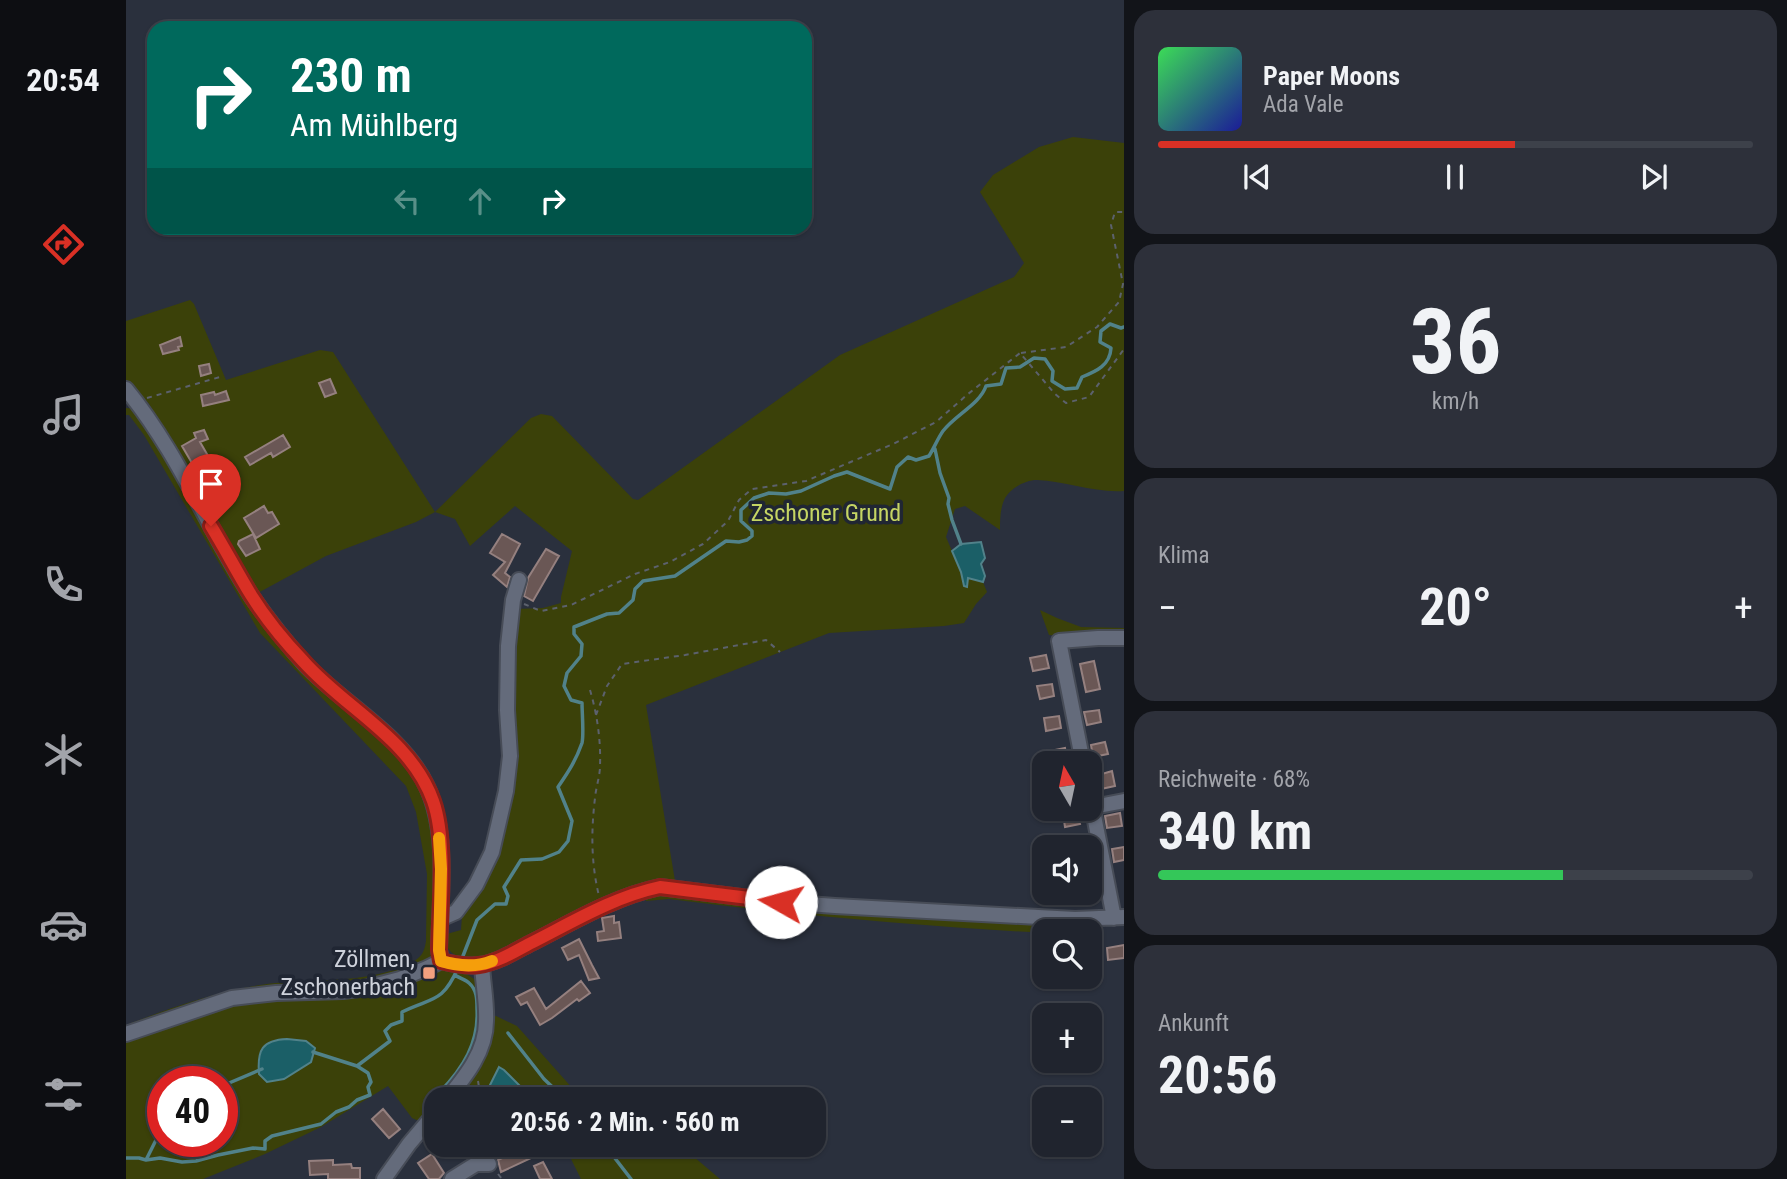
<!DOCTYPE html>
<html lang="de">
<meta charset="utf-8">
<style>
body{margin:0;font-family:"Roboto Condensed",sans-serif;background:#2d303a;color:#f1f3f6;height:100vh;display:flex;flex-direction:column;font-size:26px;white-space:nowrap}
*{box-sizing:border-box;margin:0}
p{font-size:23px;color:#a2a4aa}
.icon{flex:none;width:38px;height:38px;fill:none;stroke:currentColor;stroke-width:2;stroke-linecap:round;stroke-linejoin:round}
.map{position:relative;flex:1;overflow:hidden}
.sheet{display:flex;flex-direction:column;gap:10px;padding:10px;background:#121419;width:663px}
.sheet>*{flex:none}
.hud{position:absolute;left:21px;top:21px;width:665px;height:214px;border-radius:21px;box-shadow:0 2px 5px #0004,0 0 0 2px #3d414a;background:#00695c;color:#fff;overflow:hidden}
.needle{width:46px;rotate:351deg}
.tools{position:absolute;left:906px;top:751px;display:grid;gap:14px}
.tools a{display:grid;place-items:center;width:70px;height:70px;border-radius:14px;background:#20242e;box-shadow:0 2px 5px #0004,0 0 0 2px #3d414a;font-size:35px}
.speed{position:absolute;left:21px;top:1066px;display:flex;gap:14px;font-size:35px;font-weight:700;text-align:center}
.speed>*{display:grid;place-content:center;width:91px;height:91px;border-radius:50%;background:#20242e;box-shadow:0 2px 5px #0004,0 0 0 2px #3d414a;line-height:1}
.speed .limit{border:10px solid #d22;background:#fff;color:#111}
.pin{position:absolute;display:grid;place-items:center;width:60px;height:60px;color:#fff;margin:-72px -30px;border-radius:50% 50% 50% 0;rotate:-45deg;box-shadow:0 0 7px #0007}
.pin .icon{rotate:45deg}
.me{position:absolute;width:77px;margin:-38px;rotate:277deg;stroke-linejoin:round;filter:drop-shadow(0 0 5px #0008)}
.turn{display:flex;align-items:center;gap:24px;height:147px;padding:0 28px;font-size:32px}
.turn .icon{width:91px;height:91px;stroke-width:2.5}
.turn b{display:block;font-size:49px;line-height:60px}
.lanes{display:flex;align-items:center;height:66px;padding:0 28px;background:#0003;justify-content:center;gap:35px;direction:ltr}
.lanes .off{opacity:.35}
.big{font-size:52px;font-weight:700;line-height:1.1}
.sheet .tile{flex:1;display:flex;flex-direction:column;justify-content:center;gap:10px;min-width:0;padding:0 24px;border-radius:21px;background:#2d303a}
.sheet .dial{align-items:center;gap:0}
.dial b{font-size:91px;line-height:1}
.song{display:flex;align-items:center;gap:21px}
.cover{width:84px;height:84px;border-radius:10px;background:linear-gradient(135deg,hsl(130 70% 55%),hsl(240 70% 35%))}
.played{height:7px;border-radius:4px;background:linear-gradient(90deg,#d93025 60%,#3d414a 60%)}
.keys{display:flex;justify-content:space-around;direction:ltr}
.heat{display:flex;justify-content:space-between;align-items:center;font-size:38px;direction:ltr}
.charge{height:10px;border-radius:5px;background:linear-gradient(90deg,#34c759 68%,#3d414a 0)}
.trip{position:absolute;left:298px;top:1087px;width:402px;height:70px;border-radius:21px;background:#20242e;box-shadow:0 2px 5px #0004,0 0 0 2px #3d414a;font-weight:700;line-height:70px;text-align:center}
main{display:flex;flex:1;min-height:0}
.menu{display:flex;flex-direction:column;width:126px;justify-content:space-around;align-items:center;background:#0d0e12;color:#a2a4aa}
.menu .icon{width:49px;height:49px}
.menu .current{color:#d93025}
.menu b{font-size:32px;color:#f1f3f6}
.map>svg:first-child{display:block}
.green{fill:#3b4109;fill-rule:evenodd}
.water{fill:#1b5f67;stroke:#51828a;stroke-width:2}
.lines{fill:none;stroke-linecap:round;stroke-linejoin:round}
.stream{stroke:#51828a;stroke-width:3.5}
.building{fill:#6a5755;stroke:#95807f;stroke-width:2}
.minor-casing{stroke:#474c57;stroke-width:18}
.path{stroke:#5c616d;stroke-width:2;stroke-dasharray:5 5;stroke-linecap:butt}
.minor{stroke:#646b7b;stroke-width:14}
.route-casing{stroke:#8d1f18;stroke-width:18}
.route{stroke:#d93025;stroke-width:12}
.slow{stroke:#f59e0b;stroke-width:12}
.poi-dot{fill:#f2a07f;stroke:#202633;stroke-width:2.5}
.labels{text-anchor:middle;stroke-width:7;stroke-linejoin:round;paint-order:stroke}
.park-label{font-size:24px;fill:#c5d563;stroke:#202633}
.poi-label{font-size:24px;fill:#ced2db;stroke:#202633;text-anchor:end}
</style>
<main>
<nav class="menu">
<b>20:54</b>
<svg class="icon current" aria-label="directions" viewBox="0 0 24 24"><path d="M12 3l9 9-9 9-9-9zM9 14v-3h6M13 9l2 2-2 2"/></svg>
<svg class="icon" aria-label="music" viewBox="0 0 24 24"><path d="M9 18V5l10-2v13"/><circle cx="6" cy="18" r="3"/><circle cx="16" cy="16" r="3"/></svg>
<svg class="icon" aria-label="phone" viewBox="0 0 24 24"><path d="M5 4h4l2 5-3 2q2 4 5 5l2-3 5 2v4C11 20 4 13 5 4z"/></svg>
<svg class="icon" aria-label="climate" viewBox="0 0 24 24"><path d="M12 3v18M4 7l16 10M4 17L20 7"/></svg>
<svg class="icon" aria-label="car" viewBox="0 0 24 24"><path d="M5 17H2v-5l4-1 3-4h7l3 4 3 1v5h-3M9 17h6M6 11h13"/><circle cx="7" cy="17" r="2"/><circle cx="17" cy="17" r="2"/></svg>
<svg class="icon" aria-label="filters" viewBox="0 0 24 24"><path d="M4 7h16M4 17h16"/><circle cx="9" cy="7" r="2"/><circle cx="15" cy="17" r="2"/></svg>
</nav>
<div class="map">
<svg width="998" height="1179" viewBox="0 0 998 1179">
<rect width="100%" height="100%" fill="#2a303d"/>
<path class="green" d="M947,137L998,143V491C968,493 940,481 911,480C899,480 885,488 879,498C874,508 874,520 874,530L839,506L829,509L820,537L835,572L838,586L842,578L857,582L861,592L850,604L838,623L818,626L703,633L520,705L549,881C510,879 480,899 446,915C416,929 386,943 356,958C335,958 322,959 317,935L335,930L336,916L371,851L386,710L390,609L417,608L435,603V597L446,551L389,506L344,546L329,519L309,512L290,522L200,556L130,594L23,404L0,380V321L64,300L68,304L100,380L194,350L207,352L309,512L405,418L415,414L426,416L507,499L512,500L714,355L888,277L898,263L854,192L867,175L913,147Z
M0,408L11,409L123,602L274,756L296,785L310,838L307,953L305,960L293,967L237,983L149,988L0,1029V1025C42,1009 84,994 128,986C172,978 218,984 261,972C272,969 282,966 291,959C297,955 299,948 300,941L301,874L290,812L280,786L134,633L18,435L3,415H0Z
M914,610L931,618L955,627L998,628V636L945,637L923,635Z
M530,892L963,924L965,936L964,931H919V933C793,926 668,915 543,899L520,901L518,896Z
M314,967C331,969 341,972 353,983C354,996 355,1009 355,1022C353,1053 333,1076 315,1099H310V1105L295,1122L286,1118L262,1086L195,1127L139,1154L77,1179H0V1038L107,1002L222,994ZM37,1082H96V1141H37Z
M365,1016H370L391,1026L456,1099H394L399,1092H364L371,1099H327Z
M438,1145H554L594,1179H455Z"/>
<path class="water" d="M855,542L859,558L855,564L859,576L857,582L842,578L841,587L838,586L835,572L826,551L835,544Z
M161,1039L180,1041L189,1048L185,1062L158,1079L141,1082L133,1074C131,1050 136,1040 161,1039Z
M373,1067L378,1070L400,1092L394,1099H371L364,1092V1085Z"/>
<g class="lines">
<path class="stream" d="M809,449L814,473L823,498L822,504L826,520L835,544
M335,961L351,920L369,904H380L382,896L378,887L395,860L416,859L433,852L442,841L446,821L432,787C443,771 450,760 456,743C458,735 456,712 456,703L445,700L438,686L441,673L455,656L456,644L448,634V627L481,614L493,613L507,600L509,589L517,581L549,576L600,541L613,542L621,540L626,536V531L615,521V510L628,498L643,493L660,494L675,491L708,476L721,472L764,489L771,467L782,457L790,460L803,456C808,448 812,438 817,431C829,415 854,404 860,386L875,384L880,368L894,367L908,358L919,359L927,371L926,381L939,389L951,388L956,377C971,371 984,365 985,348L974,342L975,331L984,324L995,328L998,327
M382,1033L418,1079L439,1099
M187,1052L231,1066
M96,1086L136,1069
M315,1095L314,1092C337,1068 353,1043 351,1009C351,999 351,990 343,983C340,980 333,978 329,975
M478,1144L505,1179
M0,1158H13L20,1160L34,1158L56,1162L70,1161L92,1155L127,1148L139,1149V1141L146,1136L195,1124L210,1112L223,1107L231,1100L244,1095L242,1087L245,1082L242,1073L231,1066L264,1041L259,1031L265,1025L276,1021V1012C306,997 316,1004 332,968
M20,1160L37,1126"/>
</g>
<path class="building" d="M54,337L56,346L52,347L53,350L37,354L34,345Z
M83,364L85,373L75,376L73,366Z
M204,379L210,393L199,397L193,383Z
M100,391L103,400L77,406L75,395L88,392L89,395Z
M78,430L82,439L74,442L85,461L80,464L84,471L75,476L71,469L70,470L56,446L70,438L68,433Z
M157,435L164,447L147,457L145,453L124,465L119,457Z
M138,506L142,513L146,512L153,524L130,538L118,518Z
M127,534L134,549L120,556L112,544L113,541Z
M376,534L394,544L379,573L384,577L381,587L367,575L379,562L364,553Z
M420,549L433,556L407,601L398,596L402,578Z
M920,655L923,668L907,671L904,658Z
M968,661L974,689L960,692L954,664Z
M926,684L928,696L914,699L911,686Z
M973,710L975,722L961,725L958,712Z
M933,716L935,728L920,731L918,718Z
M979,742L982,754L967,757L965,745Z
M939,748L941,761L926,763L924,751Z
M986,771L989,786L975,789L974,784L970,785L969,776Z
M951,812L954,824L939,827L937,814Z
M994,813L996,826L981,828L979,816Z
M998,847V860L988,862L986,849Z
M488,916V923L493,922L495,938L472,941L471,932L478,931L476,918Z
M453,939L466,965L473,978L463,980L453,955L442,960L436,948Z
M998,945V958L982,960L981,948Z
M455,981L464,993L453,1001L451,999L426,1018L414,1025L401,1002L395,1005L390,997L408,988L420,1009Z
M257,1109L274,1129L263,1138L246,1119Z
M400,1147L405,1158L375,1172L372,1160Z
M306,1154L318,1173L313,1179H303L292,1163Z
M207,1160V1165L225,1164L226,1168H234V1179H202V1174L184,1175L183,1161Z
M417,1162L426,1179H414L408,1166Z"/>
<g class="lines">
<g class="minor-casing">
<path id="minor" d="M0,389C52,452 82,529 126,597C142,620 160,643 179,664C217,704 278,736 301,787C323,834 314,899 313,950L315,961
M957,763L933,641L972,638H998
M964,795L988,918
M967,807L998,801
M314,919L330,912L350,885L366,852L380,791L384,756L381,710L382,646L387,600L393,580
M315,961C327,964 341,967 353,965C370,963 388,952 403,944C445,923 487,897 534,887L655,902L709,906L949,919L998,917
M0,1034L106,998L150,993L217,991L239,988L274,979L301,968L315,961
M321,1099C339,1077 360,1052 360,1021C361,1003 357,984 356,965
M258,1179L283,1144L310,1112
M326,1179L350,1164H363"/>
</g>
<path class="path" d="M895,353L940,347L971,327L993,302L997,284L985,225L989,212H998
M21,398L94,377
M398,604L415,611L445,605L509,574L544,562L577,544L602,521L613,500L626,489L680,481L767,444L810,422L842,394L894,353L929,394L940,403L963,397L998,349
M464,690C471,714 475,740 474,766C474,776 470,787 469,798C465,831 465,863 473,896
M470,715L481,686L496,664L559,655L640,640L654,652
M352,1081L355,1099
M372,1174L376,1179"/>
<use href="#minor" class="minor"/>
</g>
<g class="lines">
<g class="route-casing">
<path id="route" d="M85,526C99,549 111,572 125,595C140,619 159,642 178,662C220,709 285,739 307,801C321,840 314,907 313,950L315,961C327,964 341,967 353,965C370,963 388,952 403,944C445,923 487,897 534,887L655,902"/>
</g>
<use href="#route" class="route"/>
<path class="slow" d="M313,838L315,869L313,950L315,961C332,966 349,968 366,961"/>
</g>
<rect class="poi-dot" x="296" y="966" width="14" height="14" rx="3.5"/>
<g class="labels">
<g class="park-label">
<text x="700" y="521">Zschoner Grund</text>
</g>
<g class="poi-label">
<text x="289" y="967">Zöllmen,<tspan x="289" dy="28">Zschonerbach</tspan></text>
</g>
</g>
</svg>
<div class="tools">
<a><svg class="needle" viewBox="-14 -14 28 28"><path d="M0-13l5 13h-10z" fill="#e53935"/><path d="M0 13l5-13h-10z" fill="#a2a4aa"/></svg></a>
<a><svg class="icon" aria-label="sound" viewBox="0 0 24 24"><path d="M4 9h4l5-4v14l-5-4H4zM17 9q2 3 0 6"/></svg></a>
<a><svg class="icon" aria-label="search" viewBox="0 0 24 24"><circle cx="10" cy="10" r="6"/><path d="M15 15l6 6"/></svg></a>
<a>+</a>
<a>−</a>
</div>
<div class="speed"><div class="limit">40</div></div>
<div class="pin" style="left:85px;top:526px;background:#d93025"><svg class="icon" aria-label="arrive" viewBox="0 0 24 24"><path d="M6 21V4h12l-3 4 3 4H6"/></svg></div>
<svg class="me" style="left:655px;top:902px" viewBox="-20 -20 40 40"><circle r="19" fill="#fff"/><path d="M0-13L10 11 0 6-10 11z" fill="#d93025"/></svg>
<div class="trip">20:56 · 2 Min. · 560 m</div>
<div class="hud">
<div class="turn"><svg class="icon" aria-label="right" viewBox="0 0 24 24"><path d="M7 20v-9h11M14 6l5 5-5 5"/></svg><div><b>230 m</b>Am Mühlberg</div></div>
<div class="lanes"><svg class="icon off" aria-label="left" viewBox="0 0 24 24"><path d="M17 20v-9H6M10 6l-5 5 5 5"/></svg><svg class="icon off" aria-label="ahead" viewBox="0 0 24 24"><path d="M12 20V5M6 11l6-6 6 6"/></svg><svg class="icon" aria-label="right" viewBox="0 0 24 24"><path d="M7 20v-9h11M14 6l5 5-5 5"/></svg></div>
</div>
</div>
<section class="sheet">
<div class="tile">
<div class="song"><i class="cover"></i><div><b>Paper Moons</b><p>Ada Vale</p></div></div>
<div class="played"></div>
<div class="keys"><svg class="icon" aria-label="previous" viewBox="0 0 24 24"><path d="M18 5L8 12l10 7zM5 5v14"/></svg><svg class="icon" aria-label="pause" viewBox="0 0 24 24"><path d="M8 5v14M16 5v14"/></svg><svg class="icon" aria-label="next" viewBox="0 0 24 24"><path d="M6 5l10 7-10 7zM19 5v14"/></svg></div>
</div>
<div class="tile dial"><b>36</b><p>km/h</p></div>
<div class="tile"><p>Klima</p>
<div class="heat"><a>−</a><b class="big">20°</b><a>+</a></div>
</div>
<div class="tile"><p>Reichweite · 68%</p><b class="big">340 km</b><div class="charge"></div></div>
<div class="tile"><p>Ankunft</p><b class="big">20:56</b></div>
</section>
</main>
